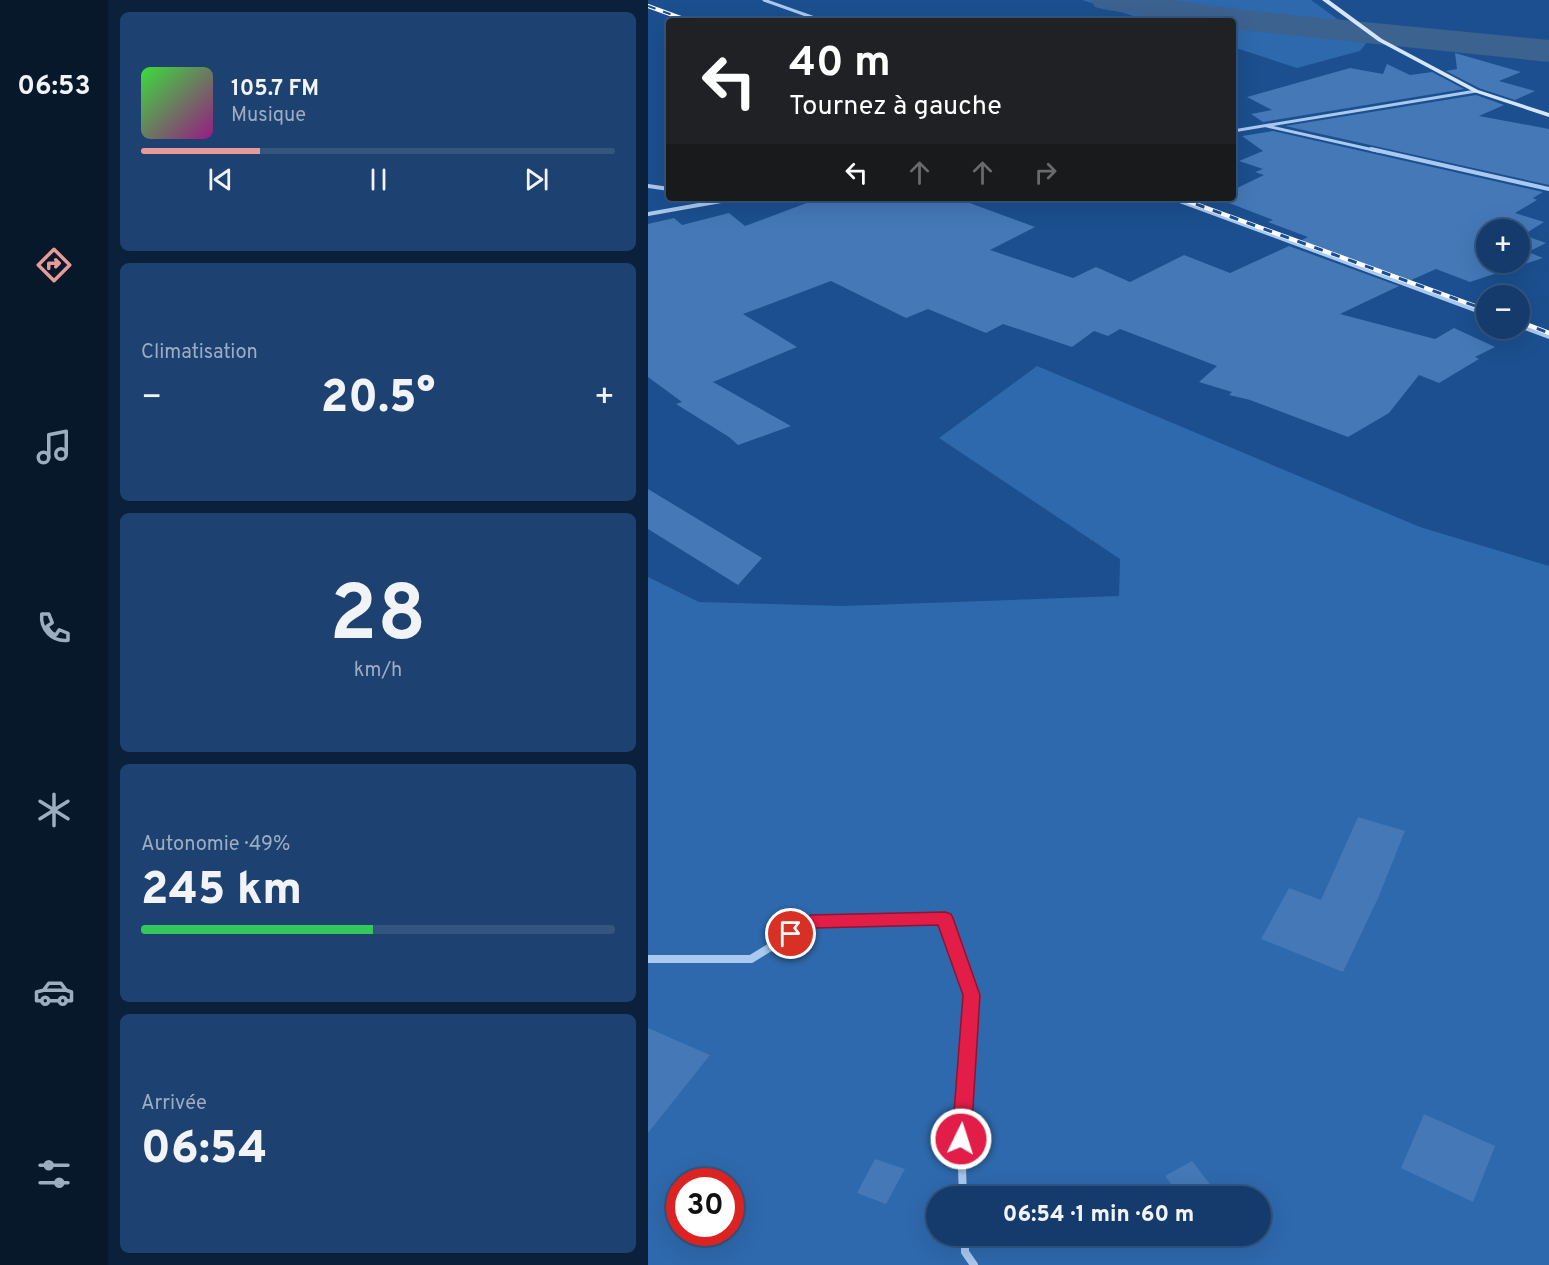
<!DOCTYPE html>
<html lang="fr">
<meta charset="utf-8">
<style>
body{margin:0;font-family:Overpass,sans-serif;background:#1d4271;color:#f1f3f6;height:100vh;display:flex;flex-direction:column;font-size:22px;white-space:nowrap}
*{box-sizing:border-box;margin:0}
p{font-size:20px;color:#9dadc1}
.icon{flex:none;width:33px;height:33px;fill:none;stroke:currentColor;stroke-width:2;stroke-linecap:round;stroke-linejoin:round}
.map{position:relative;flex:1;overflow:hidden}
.panel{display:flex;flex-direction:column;gap:12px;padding:12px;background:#0b203b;width:540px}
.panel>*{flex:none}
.hud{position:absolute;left:18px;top:18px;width:570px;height:183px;border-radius:6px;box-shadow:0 6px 24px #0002,0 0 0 2px #33557e;background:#202124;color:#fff;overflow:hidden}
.tools{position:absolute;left:828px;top:219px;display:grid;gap:12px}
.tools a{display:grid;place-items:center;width:54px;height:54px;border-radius:50%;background:#143b6b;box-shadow:0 6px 24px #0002,0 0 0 2px #33557e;font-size:30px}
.speed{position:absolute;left:18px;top:1168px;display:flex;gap:12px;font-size:30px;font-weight:700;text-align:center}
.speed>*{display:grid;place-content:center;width:78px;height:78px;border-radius:50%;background:#143b6b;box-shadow:0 6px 24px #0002,0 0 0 2px #33557e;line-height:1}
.speed .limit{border:9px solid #d22;background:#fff;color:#111}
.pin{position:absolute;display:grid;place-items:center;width:51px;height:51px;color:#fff;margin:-26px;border:3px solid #fff;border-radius:50%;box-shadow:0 2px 6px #0007}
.me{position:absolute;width:66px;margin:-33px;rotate:4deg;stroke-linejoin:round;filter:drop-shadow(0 0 4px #0008)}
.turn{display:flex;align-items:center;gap:21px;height:126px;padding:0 24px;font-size:27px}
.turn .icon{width:78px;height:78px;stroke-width:2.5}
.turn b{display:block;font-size:42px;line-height:51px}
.lanes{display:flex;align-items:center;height:57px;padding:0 24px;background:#0003;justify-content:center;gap:30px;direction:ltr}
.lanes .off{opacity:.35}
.big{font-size:45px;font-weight:800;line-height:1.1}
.panel .widget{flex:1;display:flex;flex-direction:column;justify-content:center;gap:9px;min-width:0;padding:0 21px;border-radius:9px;background:#1d4271}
.panel .dial{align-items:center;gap:0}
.dial b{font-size:78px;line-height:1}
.song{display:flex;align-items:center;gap:18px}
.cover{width:72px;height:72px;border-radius:9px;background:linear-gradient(135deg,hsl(120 70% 55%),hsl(310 70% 35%))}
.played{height:6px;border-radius:3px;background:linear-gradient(90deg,#e69b98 25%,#33557e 25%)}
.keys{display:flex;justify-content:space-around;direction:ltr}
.heat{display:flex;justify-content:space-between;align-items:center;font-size:33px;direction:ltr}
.charge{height:9px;border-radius:4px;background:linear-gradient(90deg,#34c759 49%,#33557e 0)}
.trip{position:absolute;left:278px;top:1186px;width:345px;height:60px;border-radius:30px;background:#143b6b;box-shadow:0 6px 24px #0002,0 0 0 2px #33557e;font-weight:800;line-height:60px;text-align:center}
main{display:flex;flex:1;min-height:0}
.dock{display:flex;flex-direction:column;width:108px;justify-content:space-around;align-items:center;background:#08182b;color:#9dadc1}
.dock .icon{width:42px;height:42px}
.dock .active{color:#e69b98}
.dock b{font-size:27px;color:#f1f3f6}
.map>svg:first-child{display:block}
.green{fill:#2e69ad;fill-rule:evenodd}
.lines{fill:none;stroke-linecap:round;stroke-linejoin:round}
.river{fill:#3c6290;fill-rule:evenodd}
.building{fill:#4478b7;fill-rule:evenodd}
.minor-far2{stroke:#a9c9ee;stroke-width:3}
.minor-far1{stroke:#a9c9ee;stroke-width:4}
.minor{stroke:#a9c9ee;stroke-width:8}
.secondary{fill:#d6e6fa;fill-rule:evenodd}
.rail-far1-casing{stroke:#fff;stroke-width:4}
.rail-casing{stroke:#fff;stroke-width:4.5}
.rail-far1{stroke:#1b4f8f;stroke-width:2;stroke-dasharray:8;stroke-linecap:butt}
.rail{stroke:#1b4f8f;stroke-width:3;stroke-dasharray:9;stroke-linecap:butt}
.route{fill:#e11d48;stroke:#92132f;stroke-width:1.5}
</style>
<main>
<nav class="dock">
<b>06:53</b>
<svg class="icon active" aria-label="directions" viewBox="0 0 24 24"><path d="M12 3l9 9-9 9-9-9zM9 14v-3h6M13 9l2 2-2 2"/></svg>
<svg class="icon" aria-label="music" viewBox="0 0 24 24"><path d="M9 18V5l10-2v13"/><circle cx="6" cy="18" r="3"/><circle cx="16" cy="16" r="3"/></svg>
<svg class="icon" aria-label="phone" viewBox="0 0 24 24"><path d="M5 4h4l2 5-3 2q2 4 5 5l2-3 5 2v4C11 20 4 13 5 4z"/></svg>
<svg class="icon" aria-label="climate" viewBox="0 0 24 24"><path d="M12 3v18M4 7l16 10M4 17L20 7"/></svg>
<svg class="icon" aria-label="car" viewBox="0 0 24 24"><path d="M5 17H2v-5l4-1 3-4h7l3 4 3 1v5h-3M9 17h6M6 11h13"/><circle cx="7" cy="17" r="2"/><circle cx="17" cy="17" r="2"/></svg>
<svg class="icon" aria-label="filters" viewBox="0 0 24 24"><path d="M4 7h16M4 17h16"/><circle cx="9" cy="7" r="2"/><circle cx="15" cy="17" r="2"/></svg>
</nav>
<section class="panel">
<div class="widget">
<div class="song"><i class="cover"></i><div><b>105.7 FM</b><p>Musique</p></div></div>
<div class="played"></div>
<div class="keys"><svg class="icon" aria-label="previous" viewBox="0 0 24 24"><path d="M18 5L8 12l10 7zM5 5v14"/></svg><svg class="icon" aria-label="pause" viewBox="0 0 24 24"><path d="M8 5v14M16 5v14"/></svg><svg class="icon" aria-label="next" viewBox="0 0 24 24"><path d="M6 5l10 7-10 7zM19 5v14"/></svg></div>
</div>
<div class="widget"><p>Climatisation</p>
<div class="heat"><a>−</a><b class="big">20.5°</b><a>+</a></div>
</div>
<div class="widget dial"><b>28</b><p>km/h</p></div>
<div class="widget"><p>Autonomie · 49%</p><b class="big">245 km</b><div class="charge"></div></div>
<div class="widget"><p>Arrivée</p><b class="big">06:54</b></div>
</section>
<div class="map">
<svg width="901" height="1265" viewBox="0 0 901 1265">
<rect width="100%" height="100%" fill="#1b4f8f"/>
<path class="green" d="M434,0H663L720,41L712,51L649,68L585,47V21H502Z
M389,366L772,527L901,566V1265H0V577L51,602L195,606L471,596L472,559L291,438ZM32,1182H82V1233H32ZM288,1197H612V1236H288Z"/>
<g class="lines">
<path class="river" d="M443,0H526L594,10L901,40V62L594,30L585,29V21H533L459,10L447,7Z"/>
</g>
<path class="building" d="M807,53L873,72L851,81L887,91L867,100L831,88L798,71L809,69Z
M739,64L762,75L784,72L816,89L615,122L603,114L624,110L599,97L702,68L735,74Z
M828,95L856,105L831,116L901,129V185L637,126Z
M625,131L895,192L885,198L889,200L867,213L896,222L875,235L898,243L880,252L895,258L822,282L788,269L761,281L652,241L660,237L620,222L625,220L568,198H585V190L616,175L607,172L615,169L591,161L615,151L594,136ZM838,230H872V262H838Z
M172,198H308L387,227L342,250L425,278L448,267L482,282L536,255L582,273L641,246L751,286L692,314L787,339L806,328L847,347L827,357L831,359L791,383L771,375L741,413L700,437L602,400L581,395L584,392L551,382L569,366L472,329L460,336L446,331L424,347L355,324L338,333L280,309L258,318L183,281L95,314L149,347L65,382L143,426L90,445L81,437L28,404L34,402L0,377V224L26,218L34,225L81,213L97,226Z
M0,489L114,558L90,585L0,529Z
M710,817L757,831L731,896L695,972L613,939L641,888L673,900Z
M0,1028L62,1055L0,1133Z
M776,1114L847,1146L825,1202L753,1168Z
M227,1159L257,1169L238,1204L209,1193Z
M544,1161L572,1197H533L517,1176Z"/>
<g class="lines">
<path class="minor-far2" d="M116,0L175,21
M619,126L730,151
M585,131L828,91"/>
<path class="minor-far1" d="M723,149L901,189
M0,186L21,189
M524,198L838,314
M0,214L90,198
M872,326L901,337"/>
<path class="minor" d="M0,959H103L163,922L297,918L324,995L313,1139L315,1197
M317,1236V1252L326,1265"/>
<path class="secondary" d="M674,0H681L734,39L830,90L901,113V117L826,92L730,41Z"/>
<g class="rail-far1-casing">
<path id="rail-far1" d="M0,6L41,21"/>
</g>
<g class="rail-casing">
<path id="rail" d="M531,198L838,310
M872,322L901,333"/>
</g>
<use href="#rail-far1" class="rail-far1"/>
<use href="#rail" class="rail"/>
</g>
<path class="route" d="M297,912L303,914L305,918L332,995L323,1139L320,1145L313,1147L306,1145L304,1139L315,995L290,925L166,928L143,941L137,939L134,934L137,929L163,915Z"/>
</svg>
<div class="tools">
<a>+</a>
<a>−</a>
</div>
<div class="speed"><div class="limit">30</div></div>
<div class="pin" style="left:143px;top:934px;background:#d93025"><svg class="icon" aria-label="arrive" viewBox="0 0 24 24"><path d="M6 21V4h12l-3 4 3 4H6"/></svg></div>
<svg class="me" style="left:313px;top:1139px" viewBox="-20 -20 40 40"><circle r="17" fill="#e11d48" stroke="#fff" stroke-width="3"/><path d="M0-11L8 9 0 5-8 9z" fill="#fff"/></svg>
<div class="trip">06:54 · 1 min · 60 m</div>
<div class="hud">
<div class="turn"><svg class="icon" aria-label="left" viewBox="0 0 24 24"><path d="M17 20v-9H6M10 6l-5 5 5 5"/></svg><div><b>40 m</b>Tournez à gauche</div></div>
<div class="lanes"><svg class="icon" aria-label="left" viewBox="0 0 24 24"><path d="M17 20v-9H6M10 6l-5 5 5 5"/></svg><svg class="icon off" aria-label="ahead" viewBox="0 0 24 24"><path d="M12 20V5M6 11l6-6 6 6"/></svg><svg class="icon off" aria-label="ahead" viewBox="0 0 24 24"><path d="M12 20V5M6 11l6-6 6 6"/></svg><svg class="icon off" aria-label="right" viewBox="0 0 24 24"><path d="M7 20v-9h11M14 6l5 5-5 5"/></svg></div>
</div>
</div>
</main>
